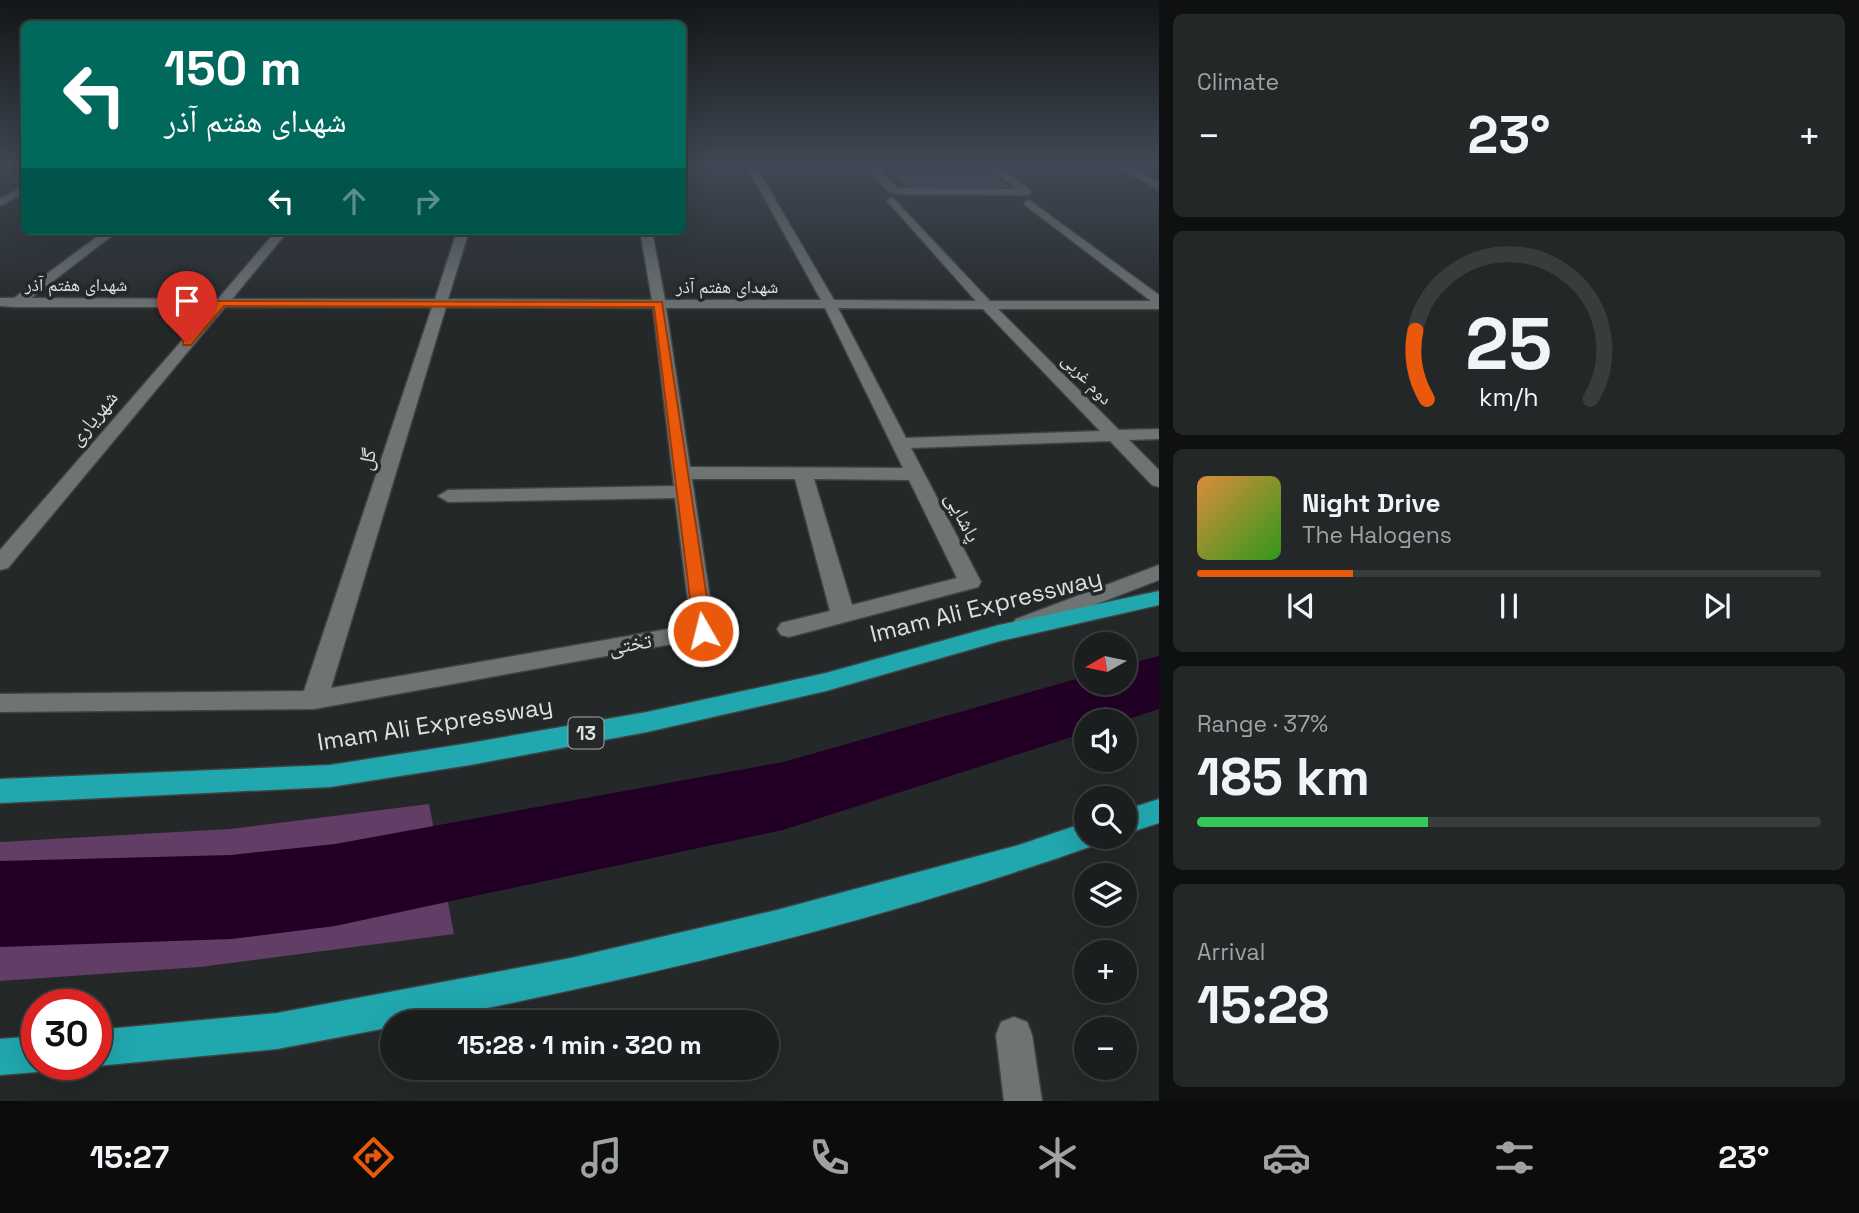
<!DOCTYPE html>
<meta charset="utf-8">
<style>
body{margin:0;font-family:"Space Grotesk","Noto Naskh Arabic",sans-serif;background:#242728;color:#f1f3f6;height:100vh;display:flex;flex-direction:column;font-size:26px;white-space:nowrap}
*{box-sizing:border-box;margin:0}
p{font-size:23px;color:#a0a2a4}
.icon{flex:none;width:38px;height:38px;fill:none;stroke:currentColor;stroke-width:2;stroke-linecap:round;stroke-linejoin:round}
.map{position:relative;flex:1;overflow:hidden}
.details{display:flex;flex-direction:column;gap:14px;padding:14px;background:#0f1011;width:700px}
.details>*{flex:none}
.top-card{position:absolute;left:21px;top:21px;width:665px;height:214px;border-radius:10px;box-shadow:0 7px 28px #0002,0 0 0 2px #393c3d;background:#00695c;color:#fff;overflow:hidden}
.needle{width:46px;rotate:261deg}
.controls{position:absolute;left:1074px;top:632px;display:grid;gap:14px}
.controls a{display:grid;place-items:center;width:63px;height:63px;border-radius:50%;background:#1b1e1f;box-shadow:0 7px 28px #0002,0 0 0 2px #393c3d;font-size:35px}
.speed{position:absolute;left:21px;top:989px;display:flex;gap:14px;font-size:35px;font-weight:700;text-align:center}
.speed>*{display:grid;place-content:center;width:91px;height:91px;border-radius:50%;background:#1b1e1f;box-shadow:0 7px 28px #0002,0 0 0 2px #393c3d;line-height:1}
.speed .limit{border:10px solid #d22;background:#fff;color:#111}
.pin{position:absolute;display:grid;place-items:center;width:60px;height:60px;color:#fff;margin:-72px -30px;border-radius:50% 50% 50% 0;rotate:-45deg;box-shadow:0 0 7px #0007}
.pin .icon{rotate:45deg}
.me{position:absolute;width:77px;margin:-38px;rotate:352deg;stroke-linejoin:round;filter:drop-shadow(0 0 5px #0008)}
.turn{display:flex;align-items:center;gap:24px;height:147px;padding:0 28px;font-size:32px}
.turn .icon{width:91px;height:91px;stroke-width:2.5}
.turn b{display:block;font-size:49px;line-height:60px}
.lanes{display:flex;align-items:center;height:66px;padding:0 28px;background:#0003;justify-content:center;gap:35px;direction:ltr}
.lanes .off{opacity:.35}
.big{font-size:52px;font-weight:800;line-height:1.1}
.details .tile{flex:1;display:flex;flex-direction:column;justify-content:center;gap:10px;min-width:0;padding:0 24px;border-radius:10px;background:#242728}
.details .dial{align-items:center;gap:0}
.dial svg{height:182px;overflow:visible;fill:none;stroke:#393c3d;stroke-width:7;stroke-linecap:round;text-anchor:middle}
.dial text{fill:#f1f3f6;stroke:none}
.song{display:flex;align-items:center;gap:21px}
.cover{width:84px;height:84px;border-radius:10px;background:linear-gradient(135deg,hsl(30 70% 55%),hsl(110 70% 35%))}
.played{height:7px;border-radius:4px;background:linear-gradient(90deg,#ea580c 25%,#393c3d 25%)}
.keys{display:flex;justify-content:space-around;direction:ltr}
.heat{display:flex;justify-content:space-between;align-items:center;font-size:38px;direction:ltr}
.charge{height:10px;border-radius:5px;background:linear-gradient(90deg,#34c759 37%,#393c3d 0)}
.trip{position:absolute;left:380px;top:1010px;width:399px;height:70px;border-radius:35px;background:#1b1e1f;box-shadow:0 7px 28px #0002,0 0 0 2px #393c3d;font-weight:800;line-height:70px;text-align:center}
.tab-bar{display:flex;height:112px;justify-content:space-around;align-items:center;background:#0b0c0c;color:#a0a2a4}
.tab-bar .icon{width:49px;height:49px}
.tab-bar .active{color:#ea580c}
.tab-bar b{font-size:32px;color:#f1f3f6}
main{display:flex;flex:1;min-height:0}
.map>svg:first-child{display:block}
.green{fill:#623d65}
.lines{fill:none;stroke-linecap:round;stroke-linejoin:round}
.river{fill:#220026;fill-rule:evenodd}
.street-casing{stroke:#404343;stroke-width:3}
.secondary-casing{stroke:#404343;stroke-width:3}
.highway-casing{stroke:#404343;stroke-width:3}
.street{fill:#6e7373;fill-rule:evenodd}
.secondary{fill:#6e7373;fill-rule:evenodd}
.highway{fill:#21a7ae;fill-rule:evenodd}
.route{fill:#ea580c;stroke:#983908;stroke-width:2}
.labels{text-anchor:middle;stroke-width:7;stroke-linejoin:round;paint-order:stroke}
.far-street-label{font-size:18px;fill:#dde0e0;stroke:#242829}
.shield{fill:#242829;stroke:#a6a9a9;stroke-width:2}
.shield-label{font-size:19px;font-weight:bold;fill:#dde0e0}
.street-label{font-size:21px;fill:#dde0e0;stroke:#242829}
.near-street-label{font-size:24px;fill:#dde0e0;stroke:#242829}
</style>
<main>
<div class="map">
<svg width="1159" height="1101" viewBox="0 0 1159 1101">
<rect width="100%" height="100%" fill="#242829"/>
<path class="green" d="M885,165H981L1010,187H908Z
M429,804L454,934L200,967L0,981V842L230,829Z"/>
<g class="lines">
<path class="river" d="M1159,656V709L1122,721H1087V732L783,830L335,926L231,939L0,947V861L231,855L335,844L783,762L1087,676V682H1125V665Z"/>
<g class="street-casing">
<path id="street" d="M746,165H755L834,300L976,301L888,202L887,200L892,197L990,301H1151L1025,205L1024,203L1029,200L1159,295V309H998L1119,430L1159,429V439L1129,440L1159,470V487L1152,485L1110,441L911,448L981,582L978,587L789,637L781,635L777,629L781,623L830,611L795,479H692L715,631L711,637L314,709L0,712V694L304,691L432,307H225L8,568L0,570V550L211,307H16L0,306V298H14L105,231H118L31,298L218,299L276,231H288L232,299H435L457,231H469L448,299L652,300L640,231H652L665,300H821ZM446,307L653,308L674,486L448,490L438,496L448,502L675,498L691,625L331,688ZM666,308H825L903,468L690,467ZM838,308L983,309L1100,431L906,438ZM814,479L909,480L957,578L852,605Z
M865,165H874L898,188L1017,189L988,165H998L1032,192L1027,195L897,194L888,191Z
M24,186V193L0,206V199Z
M1014,1017L1027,1022L1032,1035L1042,1101H1004L996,1035L1001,1022Z"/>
</g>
<g class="secondary-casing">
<path id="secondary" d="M1115,165H1126L1159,183V190Z
M1159,565V580L1032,629L1024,632L1016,629L1012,624L1016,619Z"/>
</g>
<g class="highway-casing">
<path id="highway" d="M1159,591V605L1000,641L826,691L647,732L470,765L330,787L0,803V779L330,765L470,743L647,712L826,673L999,625Z
M1159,799V823L1125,834V810Z
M1087,822V836H1101L1098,844C878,922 644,978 416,1022H392V1027L277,1049L96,1066L91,1064H96V1030L277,1013L571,958L777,910L1019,845Z
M37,1036V1064H51L50,1067L37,1072L0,1075V1039Z"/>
</g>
<use href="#street" class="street"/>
<use href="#secondary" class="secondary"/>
<use href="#highway" class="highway"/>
</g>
<linearGradient id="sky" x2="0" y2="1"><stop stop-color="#141617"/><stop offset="0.52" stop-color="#3f4854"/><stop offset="1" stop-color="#3f4854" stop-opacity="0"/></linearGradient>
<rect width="1159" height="319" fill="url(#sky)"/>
<path class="route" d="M217,301L662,302L712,631L710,636H697L694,631L654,307L224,306L191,345H183V341Z"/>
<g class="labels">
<g class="far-street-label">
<text x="76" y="291">شهدای هفتم آذر</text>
<text x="727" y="293">شهدای هفتم آذر</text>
<text transform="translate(1087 379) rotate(46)" y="6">دوم غربی</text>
</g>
<rect class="shield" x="568.5" y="717.5" width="35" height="31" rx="5"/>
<g class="shield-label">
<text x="586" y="740">13</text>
</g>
<g class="street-label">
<text transform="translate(93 418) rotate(-50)" y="7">شهریاری</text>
<text transform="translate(367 459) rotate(-72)" y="7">گل</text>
<text transform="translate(963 517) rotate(63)" y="7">پاشایی</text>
<text transform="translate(630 644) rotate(-10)" y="7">تختی</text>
</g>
<g class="near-street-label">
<text transform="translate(986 606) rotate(-14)" y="8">Imam Ali Expressway</text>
<text transform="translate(435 724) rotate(-9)" y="8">Imam Ali Expressway</text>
</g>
</g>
</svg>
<div class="controls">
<a><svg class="needle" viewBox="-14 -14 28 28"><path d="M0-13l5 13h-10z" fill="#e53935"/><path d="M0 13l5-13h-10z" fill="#a0a2a4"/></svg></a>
<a><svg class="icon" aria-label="sound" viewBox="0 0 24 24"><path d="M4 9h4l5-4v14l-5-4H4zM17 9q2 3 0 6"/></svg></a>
<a><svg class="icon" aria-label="search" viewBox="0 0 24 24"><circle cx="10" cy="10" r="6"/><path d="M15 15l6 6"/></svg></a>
<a><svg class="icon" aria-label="layers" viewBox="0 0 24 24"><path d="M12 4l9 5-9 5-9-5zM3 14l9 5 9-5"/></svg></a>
<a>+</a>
<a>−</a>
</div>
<div class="speed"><div class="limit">30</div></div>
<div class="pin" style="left:187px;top:343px;background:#d93025"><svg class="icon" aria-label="arrive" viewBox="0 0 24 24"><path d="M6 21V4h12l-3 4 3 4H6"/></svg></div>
<svg class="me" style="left:703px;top:631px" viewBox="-20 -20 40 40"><circle r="17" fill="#ea580c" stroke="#fff" stroke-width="3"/><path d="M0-11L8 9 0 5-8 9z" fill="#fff"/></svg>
<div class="trip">15:28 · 1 min · 320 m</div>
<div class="top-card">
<div class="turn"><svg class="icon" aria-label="left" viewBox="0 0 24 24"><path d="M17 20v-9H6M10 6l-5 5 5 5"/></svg><div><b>150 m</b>شهدای هفتم آذر</div></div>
<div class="lanes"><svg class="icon" aria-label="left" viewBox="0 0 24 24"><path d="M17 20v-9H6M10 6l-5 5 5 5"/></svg><svg class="icon off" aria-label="ahead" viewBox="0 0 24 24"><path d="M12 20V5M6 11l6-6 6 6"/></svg><svg class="icon off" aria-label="right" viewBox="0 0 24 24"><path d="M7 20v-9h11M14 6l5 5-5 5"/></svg></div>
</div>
</div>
<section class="details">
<div class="tile"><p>Climate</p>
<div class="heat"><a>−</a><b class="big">23°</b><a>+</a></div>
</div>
<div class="tile dial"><svg viewBox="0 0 100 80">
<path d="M14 69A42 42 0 1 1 86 69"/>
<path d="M14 69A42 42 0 0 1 9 39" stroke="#ea580c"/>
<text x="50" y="56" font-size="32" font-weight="700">25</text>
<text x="50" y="72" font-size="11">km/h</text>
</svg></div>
<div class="tile">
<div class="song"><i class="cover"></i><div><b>Night Drive</b><p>The Halogens</p></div></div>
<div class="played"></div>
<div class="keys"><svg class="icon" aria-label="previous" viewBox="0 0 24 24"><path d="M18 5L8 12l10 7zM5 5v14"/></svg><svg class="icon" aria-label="pause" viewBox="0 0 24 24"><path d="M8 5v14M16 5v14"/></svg><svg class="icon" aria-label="next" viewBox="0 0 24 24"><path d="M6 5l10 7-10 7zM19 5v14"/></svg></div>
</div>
<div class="tile"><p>Range · 37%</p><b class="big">185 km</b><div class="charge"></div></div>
<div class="tile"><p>Arrival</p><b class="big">15:28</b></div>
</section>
</main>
<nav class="tab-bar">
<b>15:27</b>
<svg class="icon active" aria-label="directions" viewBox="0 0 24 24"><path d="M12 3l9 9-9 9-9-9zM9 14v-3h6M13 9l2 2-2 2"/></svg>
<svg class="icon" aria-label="music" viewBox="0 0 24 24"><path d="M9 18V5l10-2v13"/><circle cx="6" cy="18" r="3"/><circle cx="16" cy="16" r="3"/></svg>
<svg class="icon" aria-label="phone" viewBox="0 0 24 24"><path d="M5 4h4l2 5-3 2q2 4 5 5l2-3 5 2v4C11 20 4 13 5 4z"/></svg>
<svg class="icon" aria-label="climate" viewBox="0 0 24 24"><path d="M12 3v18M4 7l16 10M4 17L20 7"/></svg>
<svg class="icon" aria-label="car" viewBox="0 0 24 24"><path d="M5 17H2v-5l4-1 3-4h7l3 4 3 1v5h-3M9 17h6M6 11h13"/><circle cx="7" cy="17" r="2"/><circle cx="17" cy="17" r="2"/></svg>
<svg class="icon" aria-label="filters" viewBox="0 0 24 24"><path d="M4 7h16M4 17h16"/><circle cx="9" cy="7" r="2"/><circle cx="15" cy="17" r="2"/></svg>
<b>23°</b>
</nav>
